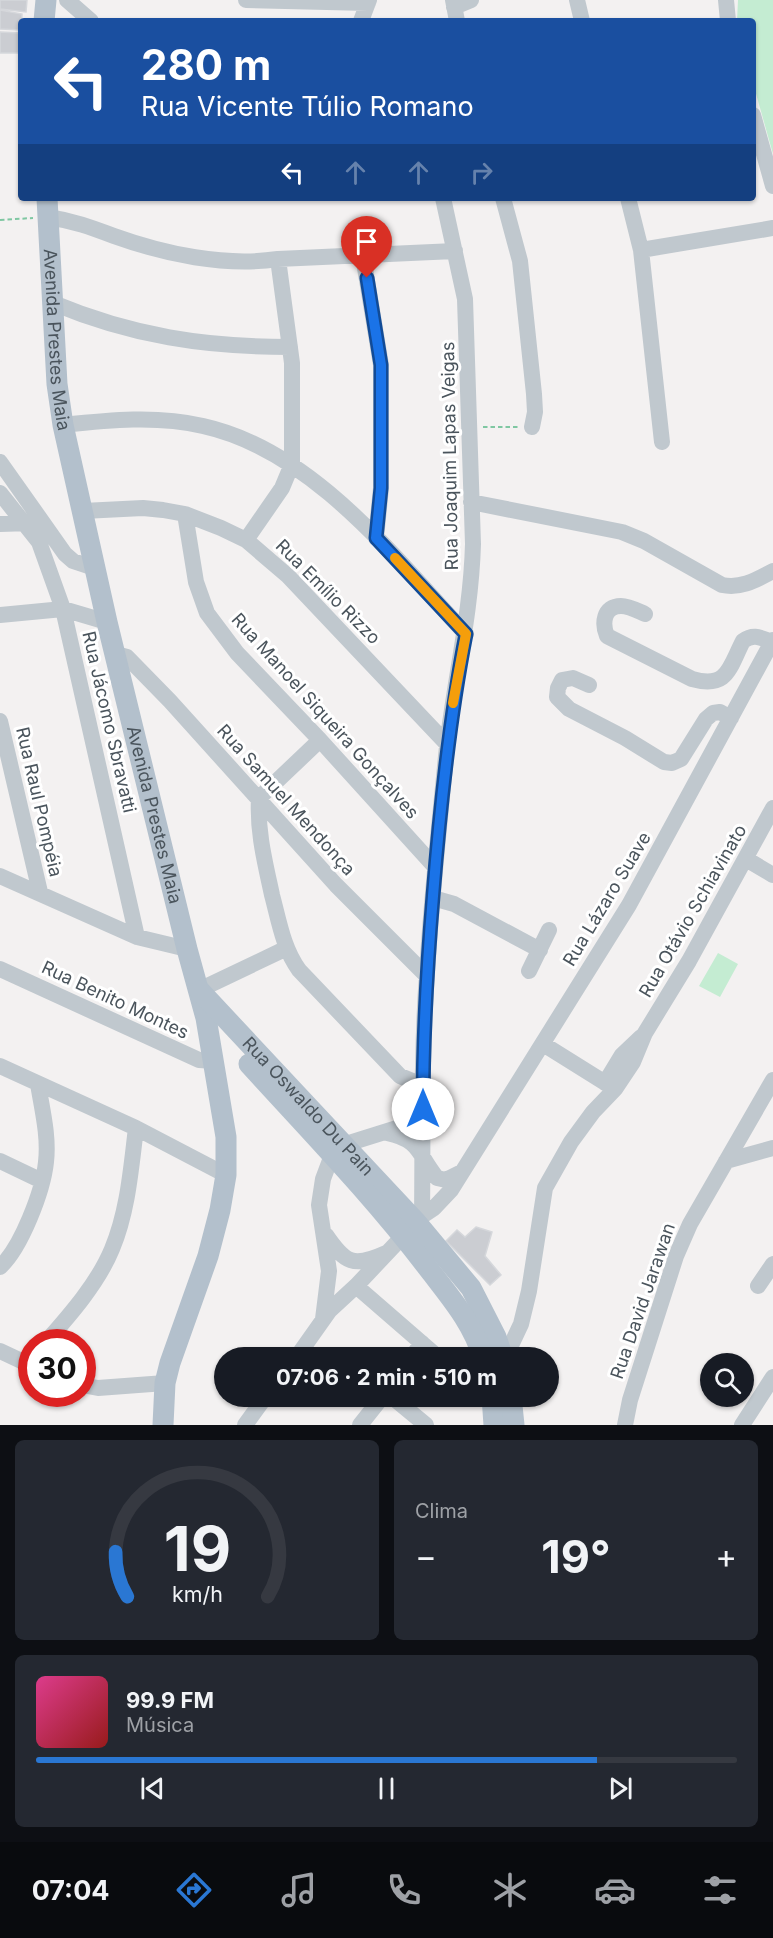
<!DOCTYPE html>
<html lang="pt">
<meta charset="utf-8">
<style>
body{margin:0;font-family:Inter,sans-serif;background:#242831;color:#f1f3f6;height:100vh;display:flex;flex-direction:column;font-size:22px;white-space:nowrap}
*{box-sizing:border-box;margin:0}
p{font-size:20px;color:#9ea1a6}
.icon{flex:none;width:33px;height:33px;fill:none;stroke:currentColor;stroke-width:2;stroke-linecap:round;stroke-linejoin:round}
.map{position:relative;height:1425px;overflow:hidden}
.drawer{display:flex;flex-direction:column;gap:15px;padding:15px;background:#0d0f14;flex:1}
.drawer>*{flex:none}
.hud{position:absolute;left:18px;top:18px;width:738px;height:183px;border-radius:6px;box-shadow:0 2px 4px #0004;background:#1a4fa0;color:#fff;overflow:hidden}
.fabs{position:absolute;left:700px;top:1353px;display:grid;gap:12px}
.fabs a{display:grid;place-items:center;width:54px;height:54px;border-radius:50%;background:#171b24;box-shadow:0 2px 4px #0004;font-size:30px}
.speed{position:absolute;left:18px;top:1329px;display:flex;gap:12px;font-size:30px;font-weight:700;text-align:center}
.speed>*{display:grid;place-content:center;width:78px;height:78px;border-radius:50%;background:#171b24;box-shadow:0 2px 4px #0004;line-height:1}
.speed .limit{border:9px solid #d22;background:#fff;color:#111}
.pin{position:absolute;display:grid;place-items:center;width:51px;height:51px;color:#fff;margin:-62px -26px;border-radius:50% 50% 50% 0;rotate:-45deg;box-shadow:0 0 6px #0007}
.pin .icon{rotate:45deg}
.me{position:absolute;width:66px;margin:-33px;rotate:0deg;stroke-linejoin:round;filter:drop-shadow(0 0 4px #0008)}
.turn{display:flex;align-items:center;gap:21px;height:126px;padding:0 24px;font-size:27px}
.turn .icon{width:78px;height:78px;stroke-width:2.5}
.turn b{display:block;font-size:42px;line-height:51px}
.lanes{display:flex;align-items:center;height:57px;padding:0 24px;background:#0003;justify-content:center;gap:30px;direction:ltr}
.lanes .off{opacity:.35}
.big{font-size:45px;font-weight:700;line-height:1.1}
.drawer .widget{flex:1;display:flex;flex-direction:column;justify-content:center;gap:9px;min-width:0;padding:0 21px;border-radius:9px;background:#242831}
.drawer .dial{align-items:center;gap:0}
.dial svg{height:156px;overflow:visible;fill:none;stroke:#363941;stroke-width:7;stroke-linecap:round;text-anchor:middle}
.dial text{fill:#f1f3f6;stroke:none}
.song{display:flex;align-items:center;gap:18px}
.cover{width:72px;height:72px;border-radius:9px;background:linear-gradient(135deg,hsl(330 70% 55%),hsl(0 70% 35%))}
.played{height:6px;border-radius:3px;background:linear-gradient(90deg,#2a77d3 80%,#363941 80%)}
.keys{display:flex;justify-content:space-around;direction:ltr}
.heat{display:flex;justify-content:space-between;align-items:center;font-size:33px;direction:ltr}
.drawer .tiles{flex:1;display:grid;gap:15px;grid-template-columns:1fr 1fr}
.widget:last-child{grid-column:span 2}
.trip{position:absolute;left:214px;top:1347px;width:345px;height:60px;border-radius:30px;background:#171b24;box-shadow:0 2px 4px #0004;font-weight:700;line-height:60px;text-align:center}
.dock{display:flex;height:96px;justify-content:space-around;align-items:center;background:#090b0e;color:#9ea1a6}
.dock .icon{width:42px;height:42px}
.dock .current{color:#2a77d3}
.dock b{font-size:27px;color:#f1f3f6}
.map>svg:first-child{display:block}
.green{fill:#c4ecd2}
.building{fill:#cbcdd2;stroke:#d5d7db;stroke-width:1.5}
.lines{fill:none;stroke-linecap:round;stroke-linejoin:round}
.path{stroke:#7fc7a2;stroke-width:2;stroke-dasharray:4.5 3;stroke-linecap:butt}
.minor{stroke:#c0c8ce;stroke-width:16}
.major{stroke:#b3c0cc;stroke-width:21}
.route-casing{stroke:#114b97;stroke-width:15}
.route{stroke:#1a73e8;stroke-width:10}
.slow{stroke:#f59e0b;stroke-width:10}
.labels{text-anchor:middle;stroke-width:6;stroke-linejoin:round;paint-order:stroke}
.street-label{font-size:18px;fill:#4a545c;stroke:#fff}
</style>
<div class="map">
<svg width="773" height="1425" viewBox="0 0 773 1425">
<rect width="100%" height="100%" fill="#f3f1f1"/>
<path class="green" d="M738,0H773V154L753,83V21H737Z
M718,953L738,964L720,997L699,986Z"/>
<path class="building" d="M0,0H27L26,12L0,9Z
M0,10L22,14L21,30L0,29Z
M0,32L21,33V53H0Z
M476,1227L492,1232L485,1256L501,1275L490,1285L446,1241L457,1230L465,1237Z"/>
<g class="lines">
<path class="path" d="M0,220L33,218
M483,427H519"/>
<path class="minor" d="M67,0L91,21
M246,0L368,3
M453,0L457,21
M577,0L582,21
M726,0L728,21
M454,7L471,0
M361,21L369,0
M753,115L773,186
M503,198L520,261L534,394L535,412L532,427
M628,198L641,250L662,442
M48,217C74,221 90,227 114,236C164,254 225,267 278,259L455,251
M641,250L773,228
M363,256L381,365V488L376,538
M53,303C132,336 205,347 290,347
M63,425C109,420 157,415 203,426C312,450 393,556 466,634
M0,462L65,554L73,561L94,568
M0,493L39,542L63,609L137,937
M471,502L622,532L644,541L722,585C741,589 756,580 773,571
M83,511L143,508L163,510L185,514L221,528L246,540L288,576L447,744
M185,514L196,582L207,613L237,653L320,740L435,867
M0,524L31,523
M246,540L282,488L292,464V363L278,259
M645,614C638,611 629,606 621,606C603,606 602,624 607,636L692,679C728,689 729,668 743,641C754,633 761,638 772,642
M0,615L63,609L107,622
M116,654L127,657L170,701L336,885L427,976
M589,685L573,678L562,680L558,688L557,697L569,709L625,738L664,762L672,763L681,759L706,719L713,713L720,712L731,718
M0,721L40,892
M259,798C257,832 265,862 272,895C279,921 283,948 299,970L400,1076L422,1085
M259,798L320,740
M746,859L773,875
M0,876L137,937L187,949
M433,898L454,904L540,950
M0,969L199,1060L214,1061
M529,971L549,930
M199,990L287,948
M543,1044L615,1089
M0,1066L136,1128L226,1175
M605,1083L622,1055L641,1037
M387,1133C421,1140 418,1155 437,1178L446,1180L462,1172
M0,1161L42,1181
M726,1161L773,1148
M422,1216C423,1135 421,1055 427,974C431,902 439,829 446,756C453,685 471,617 473,544L465,299L443,198
M326,1235C345,1263 353,1268 386,1253
M0,1267C21,1248 43,1191 46,1162C49,1136 42,1109 38,1084
M356,1286L439,1358
M758,1286L773,1264
M323,1319L329,1271L319,1205L323,1179L332,1155L343,1145L410,1124L415,1121L423,1109
M46,1342C70,1315 98,1283 112,1249C128,1211 131,1168 136,1128
M0,1351L32,1366
M296,1358L330,1310L356,1286L422,1216L434,1208L451,1190L629,905L773,640
M411,1358L422,1343
M505,1358L521,1324L529,1291L545,1188L571,1142L593,1112L615,1089L633,1062L645,1033L689,961L773,808
M82,1385L98,1388L165,1383
M391,1396L426,1425
M245,1425L266,1396
M360,1425L383,1396
M625,1425L630,1400L676,1256L690,1224L773,1080
M742,1425L773,1377"/>
<g class="major">
<path d="M44,21L46,0"/>
<path id="s1" d="M47,198L57,384L63,425L107,622L187,949L206,1018L226,1137V1175L220,1210L208,1256L170,1363L165,1383L163,1425"/>
<path id="s2" d="M200,991L416,1222L471,1288L496,1337L503,1358"/>
<path d="M249,1064C311,1132 375,1198 431,1272C451,1298 474,1325 483,1358"/>
<path d="M492,1396L494,1425"/>
<path d="M511,1396L514,1425"/>
</g>
</g>
<g class="lines">
<g class="route-casing">
<path id="route" d="M367,278L381,365V488L376,538L466,634C449,721 440,808 433,896C427,967 423,1038 423,1109"/>
</g>
<use href="#route" class="route"/>
<path class="slow" d="M395,558L466,634L453,703"/>
</g>
<g class="labels">
<g class="street-label">
<text dy="6" stroke="none"><textPath href="#s1" startOffset="142">Avenida Prestes Maia</textPath></text>
<text transform="translate(450 456) rotate(-91)" y="6">Rua Joaquim Lapas Veigas</text>
<text transform="translate(328 592) rotate(45)" y="6">Rua Emílio Rizzo</text>
<text transform="translate(325 716) rotate(48)" y="6">Rua Manoel Siqueira Gonçalves</text>
<text transform="translate(109 722) rotate(77)" y="6">Rua Jácomo Sbravatti</text>
<text transform="translate(286 800) rotate(48)" y="6">Rua Samuel Mendonça</text>
<text transform="translate(39 802) rotate(77)" y="6">Rua Raul Pompéia</text>
<text dy="6" stroke="none"><textPath href="#s1" startOffset="628">Avenida Prestes Maia</textPath></text>
<text transform="translate(607 899) rotate(-59)" y="6">Rua Lázaro Suave</text>
<text transform="translate(693 911) rotate(-60)" y="6">Rua Otávio Schiavinato</text>
<text transform="translate(115 1000) rotate(25)" y="6">Rua Benito Montes</text>
<text dy="6" stroke="none"><textPath href="#s2" startOffset="158">Rua Oswaldo Du Pain</textPath></text>
<text transform="translate(643 1301) rotate(-71)" y="6">Rua David Jarawan</text>
</g>
</g>
</svg>
<div class="fabs">
<a><svg class="icon" aria-label="search" viewBox="0 0 24 24"><circle cx="10" cy="10" r="6"/><path d="M15 15l6 6"/></svg></a>
</div>
<div class="speed"><div class="limit">30</div></div>
<div class="pin" style="left:367px;top:278px;background:#d93025"><svg class="icon" aria-label="arrive" viewBox="0 0 24 24"><path d="M6 21V4h12l-3 4 3 4H6"/></svg></div>
<svg class="me" style="left:423px;top:1109px" viewBox="-20 -20 40 40"><circle r="19" fill="#fff"/><path d="M0-13L10 11 0 6-10 11z" fill="#1a73e8"/></svg>
<div class="trip">07:06 · 2 min · 510 m</div>
<div class="hud">
<div class="turn"><svg class="icon" aria-label="left" viewBox="0 0 24 24"><path d="M17 20v-9H6M10 6l-5 5 5 5"/></svg><div><b>280 m</b>Rua Vicente Túlio Romano</div></div>
<div class="lanes"><svg class="icon" aria-label="left" viewBox="0 0 24 24"><path d="M17 20v-9H6M10 6l-5 5 5 5"/></svg><svg class="icon off" aria-label="ahead" viewBox="0 0 24 24"><path d="M12 20V5M6 11l6-6 6 6"/></svg><svg class="icon off" aria-label="ahead" viewBox="0 0 24 24"><path d="M12 20V5M6 11l6-6 6 6"/></svg><svg class="icon off" aria-label="right" viewBox="0 0 24 24"><path d="M7 20v-9h11M14 6l5 5-5 5"/></svg></div>
</div>
</div>
<section class="drawer">
<div class="tiles">
<div class="widget dial"><svg viewBox="0 0 100 80">
<path d="M14 69A42 42 0 1 1 86 69"/>
<path d="M14 69A42 42 0 0 1 8 46" stroke="#2a77d3"/>
<text x="50" y="56" font-size="32" font-weight="700">19</text>
<text x="50" y="72" font-size="11">km/h</text>
</svg></div>
<div class="widget"><p>Clima</p>
<div class="heat"><a>−</a><b class="big">19°</b><a>+</a></div>
</div>
<div class="widget">
<div class="song"><i class="cover"></i><div><b>99.9 FM</b><p>Música</p></div></div>
<div class="played"></div>
<div class="keys"><svg class="icon" aria-label="previous" viewBox="0 0 24 24"><path d="M18 5L8 12l10 7zM5 5v14"/></svg><svg class="icon" aria-label="pause" viewBox="0 0 24 24"><path d="M8 5v14M16 5v14"/></svg><svg class="icon" aria-label="next" viewBox="0 0 24 24"><path d="M6 5l10 7-10 7zM19 5v14"/></svg></div>
</div>
</div>
</section>
<nav class="dock">
<b>07:04</b>
<svg class="icon current" aria-label="directions" viewBox="0 0 24 24"><path d="M12 3l9 9-9 9-9-9zM9 14v-3h6M13 9l2 2-2 2"/></svg>
<svg class="icon" aria-label="music" viewBox="0 0 24 24"><path d="M9 18V5l10-2v13"/><circle cx="6" cy="18" r="3"/><circle cx="16" cy="16" r="3"/></svg>
<svg class="icon" aria-label="phone" viewBox="0 0 24 24"><path d="M5 4h4l2 5-3 2q2 4 5 5l2-3 5 2v4C11 20 4 13 5 4z"/></svg>
<svg class="icon" aria-label="climate" viewBox="0 0 24 24"><path d="M12 3v18M4 7l16 10M4 17L20 7"/></svg>
<svg class="icon" aria-label="car" viewBox="0 0 24 24"><path d="M5 17H2v-5l4-1 3-4h7l3 4 3 1v5h-3M9 17h6M6 11h13"/><circle cx="7" cy="17" r="2"/><circle cx="17" cy="17" r="2"/></svg>
<svg class="icon" aria-label="filters" viewBox="0 0 24 24"><path d="M4 7h16M4 17h16"/><circle cx="9" cy="7" r="2"/><circle cx="15" cy="17" r="2"/></svg>
</nav>
